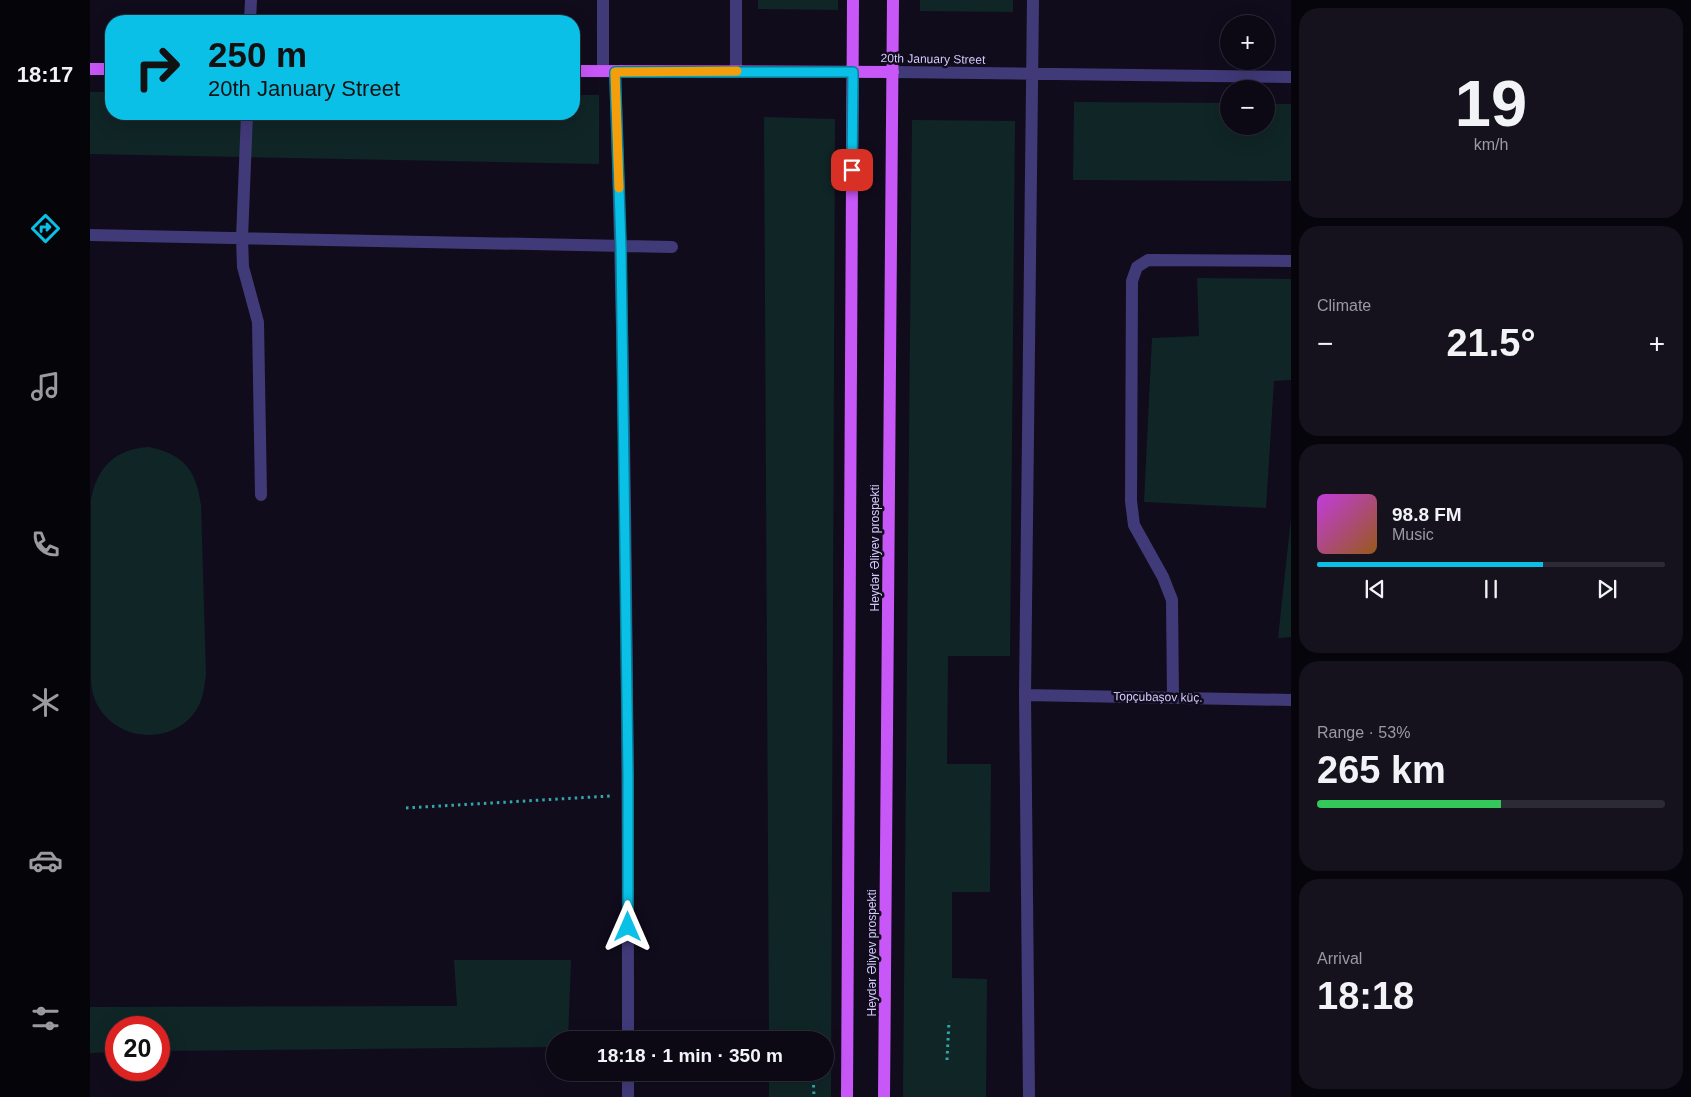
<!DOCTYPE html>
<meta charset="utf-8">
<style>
body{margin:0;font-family:Arial,sans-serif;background:#15121e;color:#f1f3f6;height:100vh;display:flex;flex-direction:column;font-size:19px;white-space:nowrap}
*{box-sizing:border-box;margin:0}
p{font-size:16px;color:#9a9aa0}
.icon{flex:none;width:28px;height:28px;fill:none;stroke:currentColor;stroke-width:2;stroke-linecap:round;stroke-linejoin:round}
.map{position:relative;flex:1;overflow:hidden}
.sheet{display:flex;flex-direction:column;gap:8px;padding:8px;background:#07050c;width:400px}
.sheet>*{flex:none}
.banner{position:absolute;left:15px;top:15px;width:475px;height:105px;border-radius:20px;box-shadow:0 5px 20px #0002,0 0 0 1px #2c2a34;background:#0bc0e7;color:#111;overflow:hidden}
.buttons{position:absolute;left:1130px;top:15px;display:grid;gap:10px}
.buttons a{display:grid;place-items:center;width:55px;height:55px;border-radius:50%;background:#0c0915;box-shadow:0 5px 20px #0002,0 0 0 1px #2c2a34;font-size:25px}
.speed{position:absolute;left:15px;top:1016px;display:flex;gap:10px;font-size:25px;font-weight:700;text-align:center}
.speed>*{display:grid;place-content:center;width:65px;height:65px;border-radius:50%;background:#0c0915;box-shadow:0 5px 20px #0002,0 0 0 1px #2c2a34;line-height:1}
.speed .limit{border:8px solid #d22;background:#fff;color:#111}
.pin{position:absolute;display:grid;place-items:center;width:42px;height:42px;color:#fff;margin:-21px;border-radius:10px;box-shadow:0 2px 8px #0006}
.me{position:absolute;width:55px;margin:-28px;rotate:0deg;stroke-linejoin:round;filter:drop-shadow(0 0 4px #0008)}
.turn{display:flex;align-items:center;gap:18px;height:105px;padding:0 20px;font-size:22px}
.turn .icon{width:65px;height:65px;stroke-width:2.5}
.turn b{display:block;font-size:35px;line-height:42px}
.big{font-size:38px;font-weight:800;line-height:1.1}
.sheet .widget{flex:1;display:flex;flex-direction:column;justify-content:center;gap:8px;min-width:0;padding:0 18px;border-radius:20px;background:#15121e}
.sheet .dial{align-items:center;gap:0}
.dial b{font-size:65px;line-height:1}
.song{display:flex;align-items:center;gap:15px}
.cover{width:60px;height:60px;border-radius:8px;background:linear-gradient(135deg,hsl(290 70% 55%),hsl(30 70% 35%))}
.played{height:5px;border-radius:2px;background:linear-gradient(90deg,#0bc0e7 65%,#2c2a34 65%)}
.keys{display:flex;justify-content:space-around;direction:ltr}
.heat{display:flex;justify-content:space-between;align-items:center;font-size:28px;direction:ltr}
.charge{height:8px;border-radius:4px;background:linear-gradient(90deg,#34c759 53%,#2c2a34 0)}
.trip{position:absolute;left:456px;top:1031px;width:288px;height:50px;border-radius:25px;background:#0c0915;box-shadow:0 5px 20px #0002,0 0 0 1px #2c2a34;font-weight:800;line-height:50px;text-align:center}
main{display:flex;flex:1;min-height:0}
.menu{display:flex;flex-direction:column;width:90px;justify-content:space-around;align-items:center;background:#050408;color:#9a9aa0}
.menu .icon{width:35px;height:35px}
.menu .current{color:#0bc0e7}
.menu b{font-size:22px;color:#f1f3f6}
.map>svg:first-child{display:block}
.green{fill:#102526}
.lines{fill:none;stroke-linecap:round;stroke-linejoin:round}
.path{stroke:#33a6a8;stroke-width:3;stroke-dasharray:2.5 4;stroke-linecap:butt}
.minor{stroke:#413a79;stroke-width:12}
.major{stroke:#c857f7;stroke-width:12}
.route-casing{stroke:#077d96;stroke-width:12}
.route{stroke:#0bc0e7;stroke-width:9}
.slow{stroke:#f59e0b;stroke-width:9}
.labels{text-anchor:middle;stroke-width:5;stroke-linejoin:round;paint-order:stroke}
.street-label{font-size:12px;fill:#d4cafc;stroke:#100c1c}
</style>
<main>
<nav class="menu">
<b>18:17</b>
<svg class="icon current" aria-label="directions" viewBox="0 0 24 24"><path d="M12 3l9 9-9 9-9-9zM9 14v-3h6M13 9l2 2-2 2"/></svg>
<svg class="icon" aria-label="music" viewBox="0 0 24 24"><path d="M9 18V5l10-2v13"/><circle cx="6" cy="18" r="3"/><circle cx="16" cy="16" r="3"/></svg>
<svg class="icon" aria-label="phone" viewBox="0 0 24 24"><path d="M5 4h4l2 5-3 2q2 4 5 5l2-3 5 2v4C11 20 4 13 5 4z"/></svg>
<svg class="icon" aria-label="climate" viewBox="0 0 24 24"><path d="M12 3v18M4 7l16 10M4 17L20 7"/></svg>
<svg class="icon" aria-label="car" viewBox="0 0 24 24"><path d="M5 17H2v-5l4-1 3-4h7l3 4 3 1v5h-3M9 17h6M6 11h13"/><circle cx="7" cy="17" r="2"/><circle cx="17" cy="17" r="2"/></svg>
<svg class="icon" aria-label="filters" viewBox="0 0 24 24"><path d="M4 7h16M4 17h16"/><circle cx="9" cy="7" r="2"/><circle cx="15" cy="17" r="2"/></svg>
</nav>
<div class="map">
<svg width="1201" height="1097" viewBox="0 0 1201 1097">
<rect width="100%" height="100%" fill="#100c1c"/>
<path class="green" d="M668,0H748V10L668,9Z
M830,0H923V12L830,11Z
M0,92H21V114H484V95H509V164L0,154Z
M984,102L1139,103V126H1176V104H1201V181L983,180Z
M674,117L745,119L741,1097H679V1073L735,1072V1040H679Z
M822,120L925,121L920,656H858L857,764H901L900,892H862V978L897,979L896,1097H813Z
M1107,278L1201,279V380L1184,381L1176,508L1054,502L1062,338L1109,336Z
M59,447C95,455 106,470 111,505L116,675C114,688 113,701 105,712C80,747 22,741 5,700C1,690 1,681 1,670V500C7,467 25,449 59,447Z
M1201,518V637L1188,638Z
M364,960H481L478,1040H465V1047L69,1051V1028H26V1052L0,1053V1007L367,1006Z"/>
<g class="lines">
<path class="path" d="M316,808L520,796
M857,1060L859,1021
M723,1072L724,1097"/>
<path class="minor" d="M646,0V71
M160,21L161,0
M513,71V0
M525,71C536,394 538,717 538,1040
M803,72L1201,77
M157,114L152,238L153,267L168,322L171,495
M0,235L582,247
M935,695L1201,700
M1083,697L1082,600L1073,577L1044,525L1041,501L1042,281L1047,267L1058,260L1201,261
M538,1097V1072
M939,1097L935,695L943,0"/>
<path class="major" d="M0,69H21
M484,71L803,72
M757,1097L763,0
M794,1097L803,0"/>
</g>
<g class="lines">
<g class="route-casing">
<path id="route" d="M538,927V775L531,247L525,72H763L762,170"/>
</g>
<use href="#route" class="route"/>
<path class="slow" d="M529,188L525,72L647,71"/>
</g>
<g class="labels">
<g class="street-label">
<text transform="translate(843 59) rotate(1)" y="4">20th January Street</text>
<text transform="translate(785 548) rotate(-90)" y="4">Heydər Əliyev prospekti</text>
<text transform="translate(1068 697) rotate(1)" y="4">Topçubaşov küç.</text>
<text transform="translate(782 953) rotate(-90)" y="4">Heydər Əliyev prospekti</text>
</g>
</g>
</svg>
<div class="buttons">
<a>+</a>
<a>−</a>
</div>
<div class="speed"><div class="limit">20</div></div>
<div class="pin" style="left:762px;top:170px;background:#d93025"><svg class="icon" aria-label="arrive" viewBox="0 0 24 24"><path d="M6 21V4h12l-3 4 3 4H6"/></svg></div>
<svg class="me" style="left:538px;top:927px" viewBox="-20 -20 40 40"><path d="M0-17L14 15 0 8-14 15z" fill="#0bc0e7" stroke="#fff" stroke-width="4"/></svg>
<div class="trip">18:18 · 1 min · 350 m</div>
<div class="banner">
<div class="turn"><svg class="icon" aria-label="right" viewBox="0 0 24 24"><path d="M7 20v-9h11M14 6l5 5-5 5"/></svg><div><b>250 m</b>20th January Street</div></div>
</div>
</div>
<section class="sheet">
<div class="widget dial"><b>19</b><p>km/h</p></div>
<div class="widget"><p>Climate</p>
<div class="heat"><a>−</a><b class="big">21.5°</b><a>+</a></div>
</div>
<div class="widget">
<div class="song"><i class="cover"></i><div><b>98.8 FM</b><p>Music</p></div></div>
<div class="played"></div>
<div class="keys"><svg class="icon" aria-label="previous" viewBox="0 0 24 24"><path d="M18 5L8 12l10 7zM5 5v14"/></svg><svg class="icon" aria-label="pause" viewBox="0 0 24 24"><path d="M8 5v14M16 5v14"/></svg><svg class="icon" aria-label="next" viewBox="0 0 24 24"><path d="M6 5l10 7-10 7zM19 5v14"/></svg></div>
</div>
<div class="widget"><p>Range · 53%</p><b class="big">265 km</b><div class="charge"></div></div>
<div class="widget"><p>Arrival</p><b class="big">18:18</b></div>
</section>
</main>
